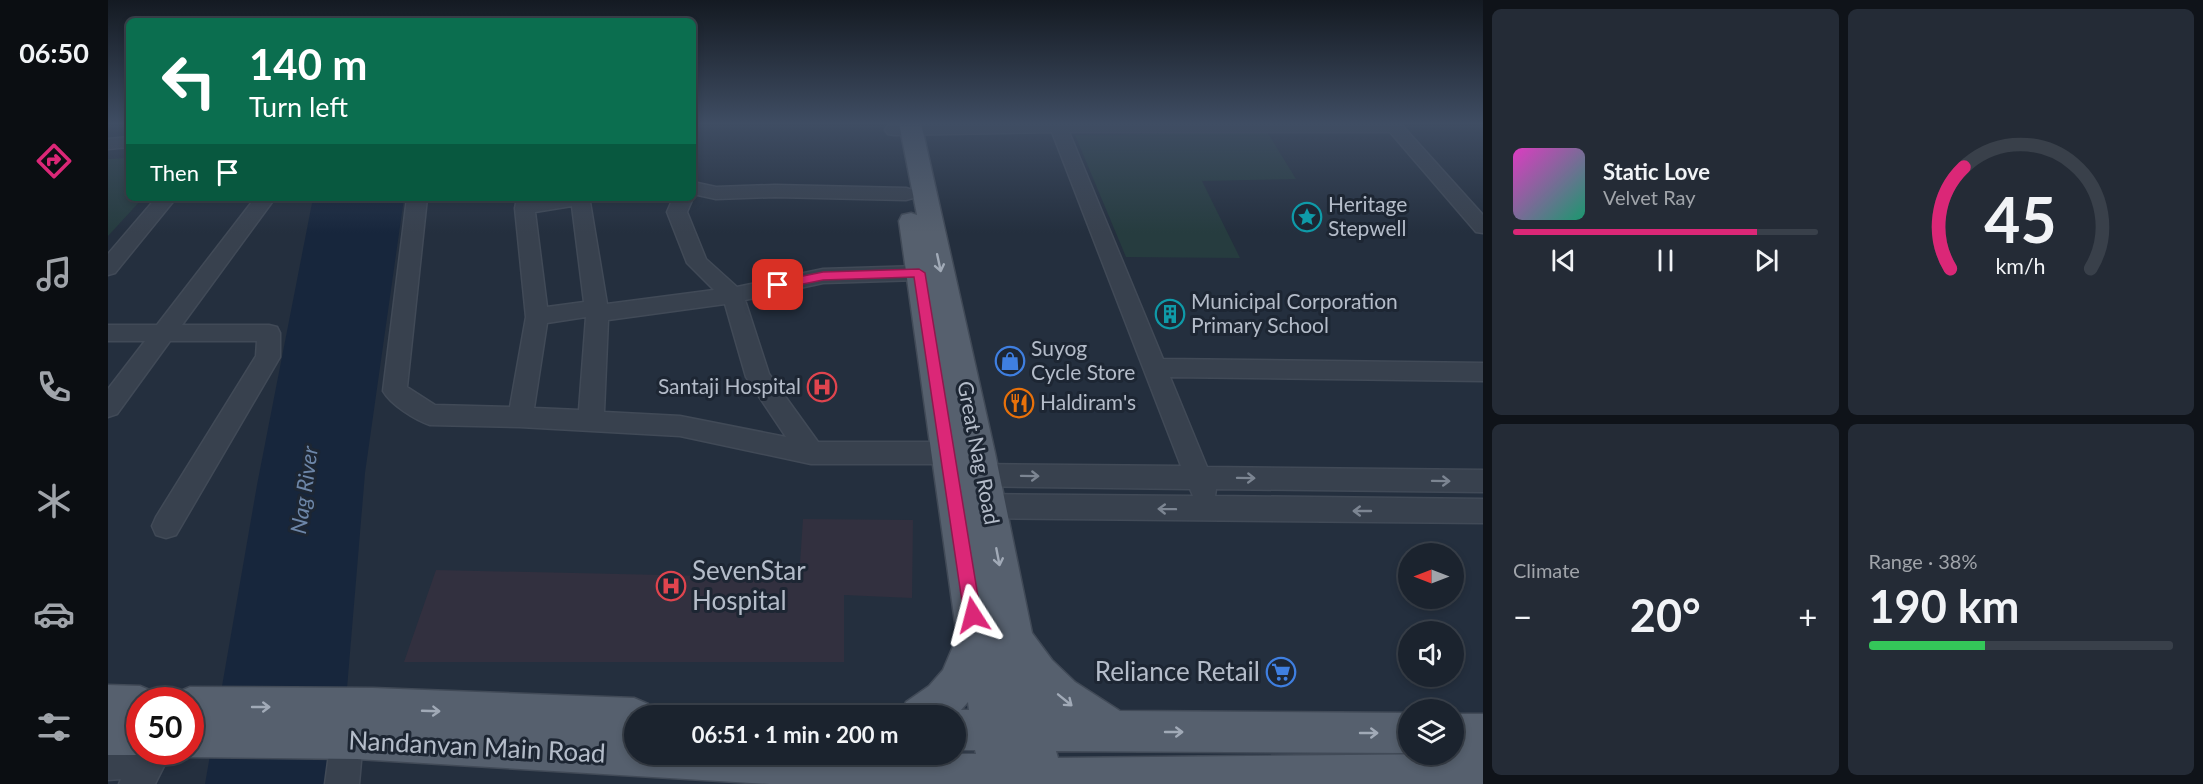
<!DOCTYPE html>
<meta charset="utf-8">
<style>
body{margin:0;font-family:Lato,sans-serif;background:#242b36;color:#f1f3f6;height:100vh;display:flex;flex-direction:column;font-size:22px;white-space:nowrap}
*{box-sizing:border-box;margin:0}
p{font-size:20px;color:#a0a4aa}
.icon{flex:none;width:33px;height:33px;fill:none;stroke:currentColor;stroke-width:2;stroke-linecap:round;stroke-linejoin:round}
.map{position:relative;flex:1;overflow:hidden}
.side{display:flex;flex-direction:column;gap:9px;padding:9px;background:#0f1319;width:720px}
.side>*{flex:none}
.top-card{position:absolute;left:18px;top:18px;width:570px;height:183px;border-radius:9px;box-shadow:0 3px 9px #0003,0 0 0 2px #39404a;background:#0b6e4f;color:#fff;overflow:hidden}
.needle{width:39px;rotate:270deg}
.fabs{position:absolute;left:1290px;top:543px;display:grid;gap:12px}
.fabs a{display:grid;place-items:center;width:66px;height:66px;border-radius:50%;background:#1b232e;box-shadow:0 3px 9px #0003,0 0 0 2px #39404a;font-size:30px}
.speed{position:absolute;left:18px;top:687px;display:flex;gap:12px;font-size:30px;font-weight:700;text-align:center}
.speed>*{display:grid;place-content:center;width:78px;height:78px;border-radius:50%;background:#1b232e;box-shadow:0 3px 9px #0003,0 0 0 2px #39404a;line-height:1}
.speed .limit{border:9px solid #d22;background:#fff;color:#111}
.pin{position:absolute;display:grid;place-items:center;width:51px;height:51px;color:#fff;margin:-26px;border-radius:12px;box-shadow:0 3px 9px #0006}
.me{position:absolute;width:66px;margin:-33px;rotate:351deg;stroke-linejoin:round;filter:drop-shadow(0 0 4px #0008)}
.turn{display:flex;align-items:center;gap:21px;height:126px;padding:0 24px;font-size:27px}
.turn .icon{width:78px;height:78px;stroke-width:2.5}
.turn b{display:block;font-size:42px;line-height:51px}
.then{display:flex;align-items:center;height:57px;padding:0 24px;background:#0003;gap:12px;font-size:22px}
.big{font-size:45px;font-weight:700;line-height:1.1}
.side .card{flex:1;display:flex;flex-direction:column;justify-content:center;gap:9px;min-width:0;padding:0 21px;border-radius:9px;background:#242b36}
.side .dial{align-items:center;gap:0}
.dial svg{height:156px;overflow:visible;fill:none;stroke:#39404a;stroke-width:7;stroke-linecap:round;text-anchor:middle}
.dial text{fill:#f1f3f6;stroke:none}
.song{display:flex;align-items:center;gap:18px}
.cover{width:72px;height:72px;border-radius:9px;background:linear-gradient(135deg,hsl(310 70% 55%),hsl(160 70% 35%))}
.played{height:6px;border-radius:3px;background:linear-gradient(90deg,#db2777 80%,#39404a 80%)}
.keys{display:flex;justify-content:space-around;direction:ltr}
.heat{display:flex;justify-content:space-between;align-items:center;font-size:33px;direction:ltr}
.charge{height:9px;border-radius:4px;background:linear-gradient(90deg,#34c759 38%,#39404a 0)}
.side .tiles{flex:1;display:grid;gap:9px;grid-template-columns:repeat(2,1fr)}
.trip{position:absolute;left:516px;top:705px;width:342px;height:60px;border-radius:30px;background:#1b232e;box-shadow:0 3px 9px #0003,0 0 0 2px #39404a;font-weight:700;line-height:60px;text-align:center}
main{display:flex;flex:1;min-height:0}
.dock{display:flex;flex-direction:column;width:108px;justify-content:space-around;align-items:center;background:#0b0e12;color:#a0a4aa}
.dock .icon{width:42px;height:42px}
.dock .selected{color:#db2777}
.dock b{font-size:27px;color:#f1f3f6}
.map>svg:first-child{display:block}
.medical{fill:#32303f}
.green{fill:#263c3f}
.water{fill:#17263c}
.lines{fill:none;stroke-linecap:round;stroke-linejoin:round}
.minor-casing{stroke:#414a57;stroke-width:3}
.major-casing{stroke:#414a57;stroke-width:3}
.minor{fill:#38414e;fill-rule:evenodd}
.major{fill:#56606e;fill-rule:evenodd}
.oneway{stroke:#a1aab7}
.oneway2{stroke:#7c8592}
.route{fill:#db2777;stroke:#8e194d;stroke-width:1.5}
.labels{text-anchor:middle;stroke-width:6;stroke-linejoin:round;paint-order:stroke}
.poi-label{font-size:21px;fill:#b4bcc9;stroke:#1d2633;text-anchor:start}
.street-label{font-size:21px;fill:#b4bcc9;stroke:#1d2633}
.water-label{font-size:22px;font-style:italic;fill:#6d86a8;stroke:#1d2633}
.near-poi-label{font-size:26px;fill:#b4bcc9;stroke:#1d2633;text-anchor:start}
.near-street-label{font-size:26px;fill:#b4bcc9;stroke:#1d2633}
</style>
<main>
<nav class="dock">
<b>06:50</b>
<svg class="icon selected" aria-label="directions" viewBox="0 0 24 24"><path d="M12 3l9 9-9 9-9-9zM9 14v-3h6M13 9l2 2-2 2"/></svg>
<svg class="icon" aria-label="music" viewBox="0 0 24 24"><path d="M9 18V5l10-2v13"/><circle cx="6" cy="18" r="3"/><circle cx="16" cy="16" r="3"/></svg>
<svg class="icon" aria-label="phone" viewBox="0 0 24 24"><path d="M5 4h4l2 5-3 2q2 4 5 5l2-3 5 2v4C11 20 4 13 5 4z"/></svg>
<svg class="icon" aria-label="climate" viewBox="0 0 24 24"><path d="M12 3v18M4 7l16 10M4 17L20 7"/></svg>
<svg class="icon" aria-label="car" viewBox="0 0 24 24"><path d="M5 17H2v-5l4-1 3-4h7l3 4 3 1v5h-3M9 17h6M6 11h13"/><circle cx="7" cy="17" r="2"/><circle cx="17" cy="17" r="2"/></svg>
<svg class="icon" aria-label="filters" viewBox="0 0 24 24"><path d="M4 7h16M4 17h16"/><circle cx="9" cy="7" r="2"/><circle cx="15" cy="17" r="2"/></svg>
</nav>
<div class="map">
<svg width="1375" height="784" viewBox="0 0 1375 784">
<rect width="100%" height="100%" fill="#242f3e"/>
<path class="medical" d="M695,519L805,520L804,598L736,595V662H296L328,570L691,578Z"/>
<path class="green" d="M1159,132L1188,179L1094,181L1132,258L1018,257L967,135Z
M21,158V198H35L0,236V159Z"/>
<path class="water" d="M205,198H296L257,473L231,784H97L149,485Z"/>
<g class="lines">
<g class="minor-casing">
<path id="minor" d="M880,123H1292L1375,215V233L1368,232L1282,132H961L1055,359L1375,363V381L1062,377L1099,467L1375,470V492L1108,489L1107,496L1375,499V523L867,518L858,514L854,506L858,498L867,494L1085,496L1082,489L860,486L851,483L847,475L851,467L860,464L1073,466L944,132L786,135L780,134L777,130L780,126L786,125Z
M21,137V147L0,149V139Z
M585,182L608,187L667,185L798,188L805,190L808,194L805,198L798,200L667,197L608,199L585,194Z
M48,198H68L7,273L0,275V254Z
M147,198H167L74,325H161L169,327L172,333V357L68,535L58,538L48,535L44,526L48,517L148,356L149,341H62L9,414L0,417V389L37,341H0V325H49Z
M299,198H319L299,387L327,405L402,407L418,317L407,208L409,198H429L428,200L485,198L482,202L499,304L606,290L579,263L559,212L565,198H585L579,212L598,259L629,287L715,269L811,266L818,268L822,273L818,278L811,280L715,283L637,300L661,374L710,442H856L865,445L869,453L865,461L856,464H703L572,436L412,427L322,425C307,420 283,405 275,391ZM464,206L476,302L439,307L427,212ZM617,304L638,377L678,437L572,416L496,412L500,320ZM478,317L471,410L426,408L439,323Z
M239,723L251,727L255,739L251,784H217L223,739L227,727Z
M0,746H32V752H53L58,762L47,784H11L13,779L0,780Z"/>
</g>
<g class="major-casing">
<path id="major" d="M791,123H813L887,453L924,633L944,660L967,682L1012,711L1300,713V753L948,751L950,758L1346,754V714H1375V784H662L249,759L82,757L68,752H82V700H65L68,693L82,687L265,688L526,698L540,704L545,716H526V754H868L867,750H848V716H792L798,702L821,686L835,670L849,637L791,221L794,215L803,213L809,215ZM860,702L861,710H853Z
M0,685L32,686L46,692L50,700H32V752H41L32,755H0Z"/>
</g>
<use href="#minor" class="minor"/>
<use href="#major" class="major"/>
</g>
<defs><path id="oneway-shaft" d="M-6 0H5M1.5-3L5.5 0L1.5 3" fill="none" stroke-width="1.6" stroke-linecap="round" stroke-linejoin="round" transform="scale(1.5)"/></defs>
<g class="oneway">
<use href="#oneway-shaft" transform="translate(831 263) rotate(78)"/>
<use href="#oneway-shaft" transform="translate(890 557) rotate(79)"/>
<use href="#oneway-shaft" transform="translate(957 700) rotate(39)"/>
<use href="#oneway-shaft" transform="translate(153 707)"/>
<use href="#oneway-shaft" transform="translate(323 711) rotate(2)"/>
<use href="#oneway-shaft" transform="translate(1066 732)"/>
<use href="#oneway-shaft" transform="translate(1261 733)"/>
</g>
<g class="oneway2">
<use href="#oneway-shaft" transform="translate(922 476) rotate(1)"/>
<use href="#oneway-shaft" transform="translate(1138 478) rotate(1)"/>
<use href="#oneway-shaft" transform="translate(1333 481) rotate(1)"/>
<use href="#oneway-shaft" transform="translate(1059 509) rotate(-179)"/>
<use href="#oneway-shaft" transform="translate(1254 511) rotate(-180)"/>
</g>
<linearGradient id="sky" x2="0" y2="1"><stop stop-color="#141a22"/><stop offset="0.53" stop-color="#3f4d63"/><stop offset="1" stop-color="#3f4d63" stop-opacity="0"/></linearGradient>
<rect width="1375" height="233" fill="url(#sky)"/>
<path class="route" d="M811,269L817,273L873,615L871,621L865,623L859,621L856,615L806,277L715,280L670,289L664,285L670,281L715,272Z"/>
<defs>
<g id="sight-ring" transform="scale(1.5)"><circle r="9.5" fill="#1d2633" stroke="#0f9aa8" stroke-width="1.5"/><path d="M0-6L1.8-2.2L6-1.7L2.9 1.2L3.7 5.4L0 3.3L-3.7 5.4L-2.9 1.2L-6-1.7L-1.8-2.2Z" fill="#0f9aa8"/></g>
<g id="building-ring" transform="scale(1.5)"><circle r="9.5" fill="#1d2633" stroke="#0f9aa8" stroke-width="1.5"/><path d="M-4-6H4V6H1V3H-1V6H-4ZM-2.5-4.3h1.7v1.8h-1.7ZM.8-4.3h1.7v1.8H.8ZM-2.5-1h1.7V.8h-1.7ZM.8-1h1.7V.8H.8Z" fill="#0f9aa8"/></g>
<g id="shop-ring" transform="scale(1.5)"><circle r="9.5" fill="#1d2633" stroke="#3f7fe0" stroke-width="1.5"/><path d="M-5-2.5h2.3a2.7 3.5 0 0 1 5.4 0H5L5.5 6h-11ZM-1.5-2.5h3a1.5 2.3 0 0 0-3 0Z" fill="#3f7fe0"/></g>
<g id="hospital-ring" transform="scale(1.5)"><circle r="9.5" fill="#1d2633" stroke="#e0444e" stroke-width="1.5"/><path d="M-5-5h3v3.5h4V-5h3V5h-3V1.5h-4V5h-3Z" fill="#e0444e"/></g>
<g id="restaurant-ring" transform="scale(1.5)"><circle r="9.5" fill="#1d2633" stroke="#e8710a" stroke-width="1.5"/><path d="M-5-6h1v4h1v-4h1v4h1v-4h1v5L-1.5 .5V6h-2V.5L-5-1ZM5-6V6H3V1.5H1.5Q1.5-4 5-6Z" fill="#e8710a"/></g>
<g id="supermarket-ring" transform="scale(1.5)"><circle r="9.5" fill="#1d2633" stroke="#3f7fe0" stroke-width="1.5"/><path d="M-6-5.5h2.5l.6 2H6L4.5 2H-2.5L-4.4-4H-6ZM-1.5 3.2a1.3 1.3 0 1 0 .1 0ZM3 3.2a1.3 1.3 0 1 0 .1 0Z" fill="#3f7fe0"/></g>
</defs>
<g fill-rule="evenodd">
<use href="#sight-ring" x="1199" y="217"/>
<use href="#building-ring" x="1062" y="314"/>
<use href="#shop-ring" x="902" y="361"/>
<use href="#hospital-ring" x="714" y="387"/>
<use href="#restaurant-ring" x="911" y="403"/>
<use href="#hospital-ring" x="563" y="586"/>
<use href="#supermarket-ring" x="1173" y="672"/>
</g>
<g class="labels">
<g class="poi-label">
<text x="1220" y="212">Heritage<tspan x="1220" dy="24">Stepwell</tspan></text>
<text x="1083" y="309">Municipal Corporation<tspan x="1083" dy="24">Primary School</tspan></text>
<text x="923" y="356">Suyog<tspan x="923" dy="24">Cycle Store</tspan></text>
<text x="693" y="394" text-anchor="end">Santaji Hospital</text>
<text x="932" y="410">Haldiram's</text>
</g>
<g class="street-label">
<text transform="translate(870 453) rotate(79)" y="7">Great Nag Road</text>
</g>
<g class="water-label">
<text transform="translate(196 490) rotate(-82)" y="8">Nag River</text>
</g>
<g class="near-poi-label">
<text x="584" y="580">SevenStar<tspan x="584" dy="30">Hospital</tspan></text>
<text x="1152" y="681" text-anchor="end">Reliance Retail</text>
</g>
<g class="near-street-label">
<text transform="translate(369 747) rotate(3)" y="9">Nandanvan Main Road</text>
</g>
</g>
</svg>
<div class="fabs">
<a><svg class="needle" viewBox="-14 -14 28 28"><path d="M0-13l5 13h-10z" fill="#e53935"/><path d="M0 13l5-13h-10z" fill="#a0a4aa"/></svg></a>
<a><svg class="icon" aria-label="sound" viewBox="0 0 24 24"><path d="M4 9h4l5-4v14l-5-4H4zM17 9q2 3 0 6"/></svg></a>
<a><svg class="icon" aria-label="layers" viewBox="0 0 24 24"><path d="M12 4l9 5-9 5-9-5zM3 14l9 5 9-5"/></svg></a>
</div>
<div class="speed"><div class="limit">50</div></div>
<div class="pin" style="left:670px;top:285px;background:#d93025"><svg class="icon" aria-label="arrive" viewBox="0 0 24 24"><path d="M6 21V4h12l-3 4 3 4H6"/></svg></div>
<svg class="me" style="left:865px;top:615px" viewBox="-20 -20 40 40"><path d="M0-17L14 15 0 8-14 15z" fill="#db2777" stroke="#fff" stroke-width="4"/></svg>
<div class="trip">06:51 · 1 min · 200 m</div>
<div class="top-card">
<div class="turn"><svg class="icon" aria-label="left" viewBox="0 0 24 24"><path d="M17 20v-9H6M10 6l-5 5 5 5"/></svg><div><b>140 m</b>Turn left</div></div>
<div class="then">Then<svg class="icon" aria-label="arrive" viewBox="0 0 24 24"><path d="M6 21V4h12l-3 4 3 4H6"/></svg></div>
</div>
</div>
<section class="side">
<div class="tiles">
<div class="card">
<div class="song"><i class="cover"></i><div><b>Static Love</b><p>Velvet Ray</p></div></div>
<div class="played"></div>
<div class="keys"><svg class="icon" aria-label="previous" viewBox="0 0 24 24"><path d="M18 5L8 12l10 7zM5 5v14"/></svg><svg class="icon" aria-label="pause" viewBox="0 0 24 24"><path d="M8 5v14M16 5v14"/></svg><svg class="icon" aria-label="next" viewBox="0 0 24 24"><path d="M6 5l10 7-10 7zM19 5v14"/></svg></div>
</div>
<div class="card dial"><svg viewBox="0 0 100 80">
<path d="M14 69A42 42 0 1 1 86 69"/>
<path d="M14 69A42 42 0 0 1 21 17" stroke="#db2777"/>
<text x="50" y="56" font-size="32" font-weight="700">45</text>
<text x="50" y="72" font-size="11">km/h</text>
</svg></div>
<div class="card"><p>Climate</p>
<div class="heat"><a>−</a><b class="big">20°</b><a>+</a></div>
</div>
<div class="card"><p>Range · 38%</p><b class="big">190 km</b><div class="charge"></div></div>
</div>
</section>
</main>
